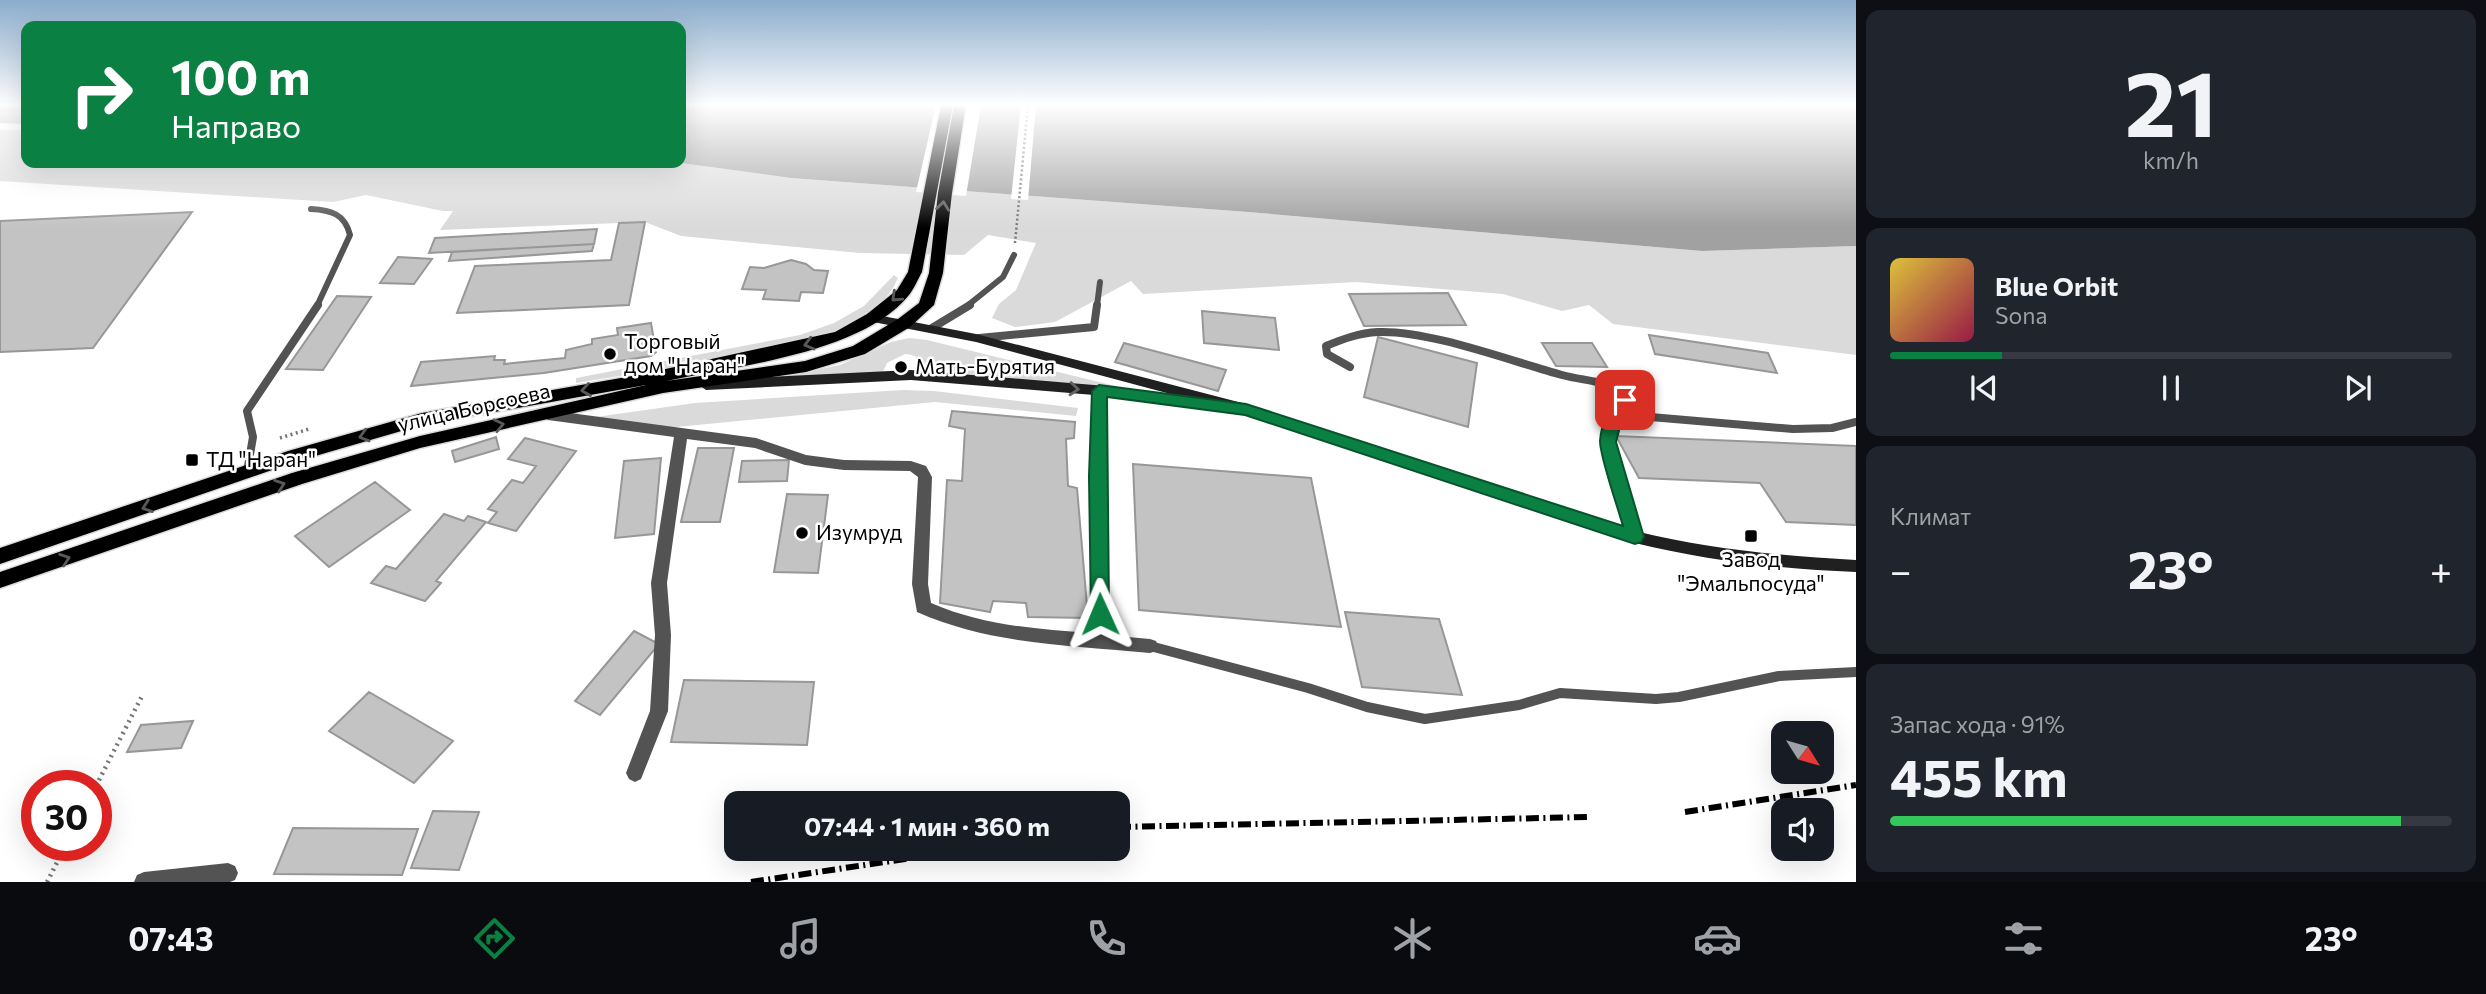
<!DOCTYPE html>
<html lang="ru">
<meta charset="utf-8">
<style>
body{margin:0;font-family:Commissioner,sans-serif;background:#20242c;color:#f1f3f6;height:100vh;display:flex;flex-direction:column;font-size:26px;white-space:nowrap}
*{box-sizing:border-box;margin:0}
p{font-size:23px;color:#9ea1a6}
.icon{flex:none;width:38px;height:38px;fill:none;stroke:currentColor;stroke-width:2;stroke-linecap:round;stroke-linejoin:round}
.map{position:relative;flex:1;overflow:hidden}
.details{display:flex;flex-direction:column;gap:10px;padding:10px;background:#0d0f14;width:630px}
.details>*{flex:none}
.guide{position:absolute;left:21px;top:21px;width:665px;height:147px;border-radius:14px;box-shadow:0 7px 28px #0002;background:#0b8043;color:#fff;overflow:hidden}
.needle{width:46px;rotate:127deg}
.fabs{position:absolute;left:1771px;top:721px;display:grid;gap:14px}
.fabs a{display:grid;place-items:center;width:63px;height:63px;border-radius:14px;background:#171b24;box-shadow:0 7px 28px #0002;font-size:35px}
.speed{position:absolute;left:21px;top:770px;display:flex;gap:14px;font-size:35px;font-weight:700;text-align:center}
.speed>*{display:grid;place-content:center;width:91px;height:91px;border-radius:50%;background:#171b24;box-shadow:0 7px 28px #0002;line-height:1}
.speed .limit{border:10px solid #d22;background:#fff;color:#111}
.pin{position:absolute;display:grid;place-items:center;width:60px;height:60px;color:#fff;margin:-30px;border-radius:14px;box-shadow:0 4px 10px #0006}
.me{position:absolute;width:77px;margin:-38px;rotate:359deg;stroke-linejoin:round;filter:drop-shadow(0 0 5px #0008)}
.turn{display:flex;align-items:center;gap:24px;height:147px;padding:0 35px;font-size:32px}
.turn .icon{width:91px;height:91px;stroke-width:2.5}
.turn b{display:block;font-size:49px;line-height:60px}
.big{font-size:52px;font-weight:700;line-height:1.1}
.details .card{flex:1;display:flex;flex-direction:column;justify-content:center;gap:10px;min-width:0;padding:0 24px;border-radius:14px;background:#20242c}
.details .dial{align-items:center;gap:0}
.dial b{font-size:91px;line-height:1}
.song{display:flex;align-items:center;gap:21px}
.cover{width:84px;height:84px;border-radius:10px;background:linear-gradient(135deg,hsl(50 70% 55%),hsl(340 70% 35%))}
.played{height:7px;border-radius:4px;background:linear-gradient(90deg,#0b8043 20%,#363941 20%)}
.keys{display:flex;justify-content:space-around;direction:ltr}
.heat{display:flex;justify-content:space-between;align-items:center;font-size:38px;direction:ltr}
.charge{height:10px;border-radius:5px;background:linear-gradient(90deg,#34c759 91%,#363941 0)}
.trip{position:absolute;left:724px;top:791px;width:406px;height:70px;border-radius:14px;background:#171b24;box-shadow:0 7px 28px #0002;font-weight:700;line-height:70px;text-align:center}
.tabs{display:flex;height:112px;justify-content:space-around;align-items:center;background:#090b0e;color:#9ea1a6}
.tabs .icon{width:49px;height:49px}
.tabs .on{color:#0b8043}
.tabs b{font-size:32px;color:#f1f3f6}
main{display:flex;flex:1;min-height:0}
.map>svg:first-child{display:block}
.green{fill:#dadada}
.water{fill:#a1a1a1}
.pier{fill:#fff}
.building{fill:#c3c3c3;stroke:#979797;stroke-width:2}
.lines{fill:none;stroke-linecap:round;stroke-linejoin:round}
.primary-casing{stroke:#dbdbdb;stroke-width:3}
.path-far2{stroke:#757575;stroke-width:2.5;stroke-dasharray:2 2.5;stroke-linecap:butt}
.path-far1{stroke:#757575;stroke-width:3.5;stroke-dasharray:2 3.5;stroke-linecap:butt}
.path{stroke:#757575;stroke-width:4.5;stroke-dasharray:2 4.5;stroke-linecap:butt}
.lane-far2{stroke:#535353;stroke-width:6}
.lane-far1{stroke:#535353;stroke-width:8}
.lane{stroke:#535353;stroke-width:10}
.street{fill:#535353;fill-rule:evenodd}
.secondary{fill:#202020;fill-rule:evenodd}
.primary{fill:#000;fill-rule:evenodd}
.rail{stroke:#000;stroke-width:6;stroke-dasharray:13 4.5 2 4.5;stroke-linecap:butt}
.oneway{stroke:#595959}
.oneway2{stroke:#636363}
.route{fill:#0b8043;stroke:#07532c;stroke-width:2}
.poi-dot{fill:#000;stroke:#fff;stroke-width:2.5}
.labels{text-anchor:middle;stroke-width:5;stroke-linejoin:round;paint-order:stroke}
.poi-label{font-size:21px;fill:#000;stroke:#fff;text-anchor:start}
.street-label{font-size:21px;fill:#000;stroke:#fff}
</style>
<main>
<div class="map">
<svg width="1856" height="882" viewBox="0 0 1856 882">
<rect width="100%" height="100%" fill="#fff"/>
<path class="green" d="M0,130H26V163H681L791,178L1248,212L1702,251L1856,246V355L1613,324L1589,305L1562,311L1503,294L1356,282L1143,294L1131,281L1055,322L1015,327L992,318L999,304L1016,290L1036,243L988,235L964,255L860,253L681,236L645,222L440,230L453,211H443L366,195L333,202L0,181Z
M894,275L898,278C879,322 821,339 779,350L576,383V378L800,335L834,323L864,306Z
M909,338L927,340L1136,391L1133,399L926,376C924,363 920,355 905,354L887,363L881,376L767,380L840,365L891,342Z
M903,390L934,391L1078,408L1076,416L935,402L646,430L596,417L695,403Z"/>
<path class="water" d="M0,105H26V124L0,123Z
M681,105H1856V246L1702,251L1248,212L791,178L681,163Z"/>
<path class="pier" d="M936,105H981L966,196L916,192Z
M1021,105H1036L1028,200L1011,199Z"/>
<path class="building" d="M192,212L93,348L0,352V221Z
M645,222L629,305L457,313L475,266L611,260L619,223Z
M597,229L594,244L429,253L435,238Z
M594,244L592,251L449,261L452,252Z
M398,257L432,259L414,284L380,283Z
M791,260L806,264L814,270L828,271L823,293L801,292L799,301L763,299L766,290L742,289L750,267L764,268Z
M1448,293L1466,325L1364,326L1349,294Z
M337,296L371,297L323,370L286,369Z
M1202,311L1275,318L1279,350L1204,343Z
M651,323L656,352L651,356L544,373L411,386L421,362L495,356L494,360H505L504,364L565,358L566,350L592,344V339L618,335L617,328Z
M1649,335L1768,353L1777,373L1655,354Z
M1378,337L1477,363L1468,427L1364,397Z
M1124,343L1226,370L1218,391L1115,362Z
M1542,343H1592L1607,367L1556,366Z
M952,411L1075,422L1074,438L1066,439L1068,486L1077,488L1088,618L1028,617L1026,603L993,601L990,612L940,603L947,480L962,481L965,429L949,426Z
M1616,436L1856,446V525L1786,522L1760,483L1639,478Z
M496,437L499,449L455,462L452,451Z
M525,438L576,451L516,531L488,523L497,512L488,509L512,480L523,483L536,466L508,459Z
M698,448H734L720,522H681Z
M661,458L654,534L615,538L624,461Z
M789,460L787,481L739,482L742,461Z
M1133,464L1311,478L1341,627L1139,610Z
M375,482L410,510L329,567L295,536Z
M787,494L828,495L818,573L774,572Z
M444,514L464,521L468,516L486,522L436,581L441,583L425,601L371,583L386,566L396,569Z
M1345,612L1439,619L1462,695L1362,687Z
M634,631L659,644L600,715L575,701Z
M684,680L814,682L807,745L671,742Z
M369,692L453,741L414,783L329,731Z
M193,721L181,748L127,752L141,725Z
M433,811L479,812L459,870L411,868Z
M293,828L418,829L402,875L274,874Z"/>
<g class="lines">
<g class="primary-casing">
<path id="primary" d="M941,105H953L922,272C918,279 914,289 909,295C863,353 736,366 666,381L805,361L853,346L898,319L919,303L929,273L938,193L954,105H966L952,193L943,273L934,305L910,327L865,354L806,372L663,393L420,448L302,484L0,588V572L292,473L420,436L646,385L422,425L298,461L0,564V548L288,451L422,413L638,375L835,332L867,314L897,290L908,272Z"/>
</g>
<path class="path-far2" d="M1015,243L1028,105"/>
<path class="path-far1" d="M280,438L309,429"/>
<path class="path" d="M96,786L142,696
M47,882L66,845"/>
<path class="lane-far2" d="M311,209C331,210 345,214 350,235L317,306
M967,306L1003,277L1014,255
M1097,306L1100,282"/>
<path class="lane-far1" d="M932,328L970,305
M979,338L1094,327L1097,305
M1350,367L1327,354L1326,346C1343,339 1359,333 1378,332C1429,330 1510,361 1562,375C1584,381 1603,380 1623,392L1625,400L1615,414L1608,442L1635,537
M1615,414L1793,429L1832,428L1856,422
M247,472L253,437L247,411L318,305"/>
<path class="lane" d="M1150,646L1308,688L1367,707L1425,719L1519,705L1560,693L1656,699L1679,697L1779,676L1856,672"/>
<path class="street" d="M1099,386L1106,391V635L1150,639L1156,641L1158,646L1156,651L1150,653C1071,645 991,645 917,612L912,584L918,477L910,471L844,470L805,465L755,448L687,439L667,583L671,635L668,711L641,779L635,782L629,779L626,773L650,711L655,635L651,583L674,437L548,420L541,415L543,412L548,410L756,438L806,455L844,460L911,461L926,466L932,477L928,584L931,603C981,625 1035,629 1090,633L1092,391Z
M228,863L235,866L238,873L235,880L230,882H134L137,875L144,872Z"/>
<path class="secondary" d="M872,314L976,334L1246,404L1635,531C1708,549 1781,556 1856,560V572C1781,569 1708,561 1635,543L1243,413L1195,400L1194,405L1189,407L1106,396L911,380L706,390L699,385L706,380L911,370L1106,386L1178,396L976,342L868,321L866,318L868,315Z"/>
<use href="#primary" class="primary"/>
<path class="rail" d="M1685,812L1856,785
M1118,827L1591,817
M751,882L972,849"/>
</g>
<defs><path id="oneway-chevron" d="M-2-3.5L2.5 0L-2 3.5" fill="none" stroke-width="1.6" stroke-linecap="round" stroke-linejoin="round" transform="scale(1.75)"/></defs>
<g class="oneway">
<use href="#oneway-chevron" transform="translate(943 206) rotate(-83)"/>
<use href="#oneway-chevron" transform="translate(896 297) rotate(137)"/>
<use href="#oneway-chevron" transform="translate(809 344) rotate(165)"/>
<use href="#oneway-chevron" transform="translate(586 390) rotate(171)"/>
<use href="#oneway-chevron" transform="translate(499 425) rotate(-12)"/>
<use href="#oneway-chevron" transform="translate(364 436) rotate(164)"/>
<use href="#oneway-chevron" transform="translate(280 485) rotate(-19)"/>
<use href="#oneway-chevron" transform="translate(147 507) rotate(161)"/>
<use href="#oneway-chevron" transform="translate(65 559) rotate(-19)"/>
</g>
<use class="oneway2" href="#oneway-chevron" transform="translate(1074 389) rotate(5)"/>
<linearGradient id="sky" x2="0" y2="1"><stop stop-color="#8baccc"/><stop offset="0.46" stop-color="#fff"/><stop offset="1" stop-color="#fff" stop-opacity="0"/></linearGradient>
<rect width="1856" height="228" fill="url(#sky)"/>
<path class="route" d="M1099,385L1246,404L1623,526C1618,508 1600,457 1600,441C1601,426 1610,399 1625,395L1633,400L1623,415L1616,442L1644,537L1641,542L1635,544L1245,415L1107,397L1109,614L1106,619L1100,622L1093,619L1091,614L1089,476L1092,391Z"/>
<g class="poi-dot">
<circle cx="610" cy="354" r="7"/>
<circle cx="901" cy="367" r="7"/>
<rect x="185" y="453" width="14" height="14" rx="3.5"/>
<circle cx="802" cy="533" r="7"/>
<rect x="1744" y="529" width="14" height="14" rx="3.5"/>
</g>
<g class="labels">
<g class="poi-label">
<text x="624" y="349">Торговый<tspan x="624" dy="24">дом "Наран"</tspan></text>
<text x="915" y="374">Мать-Бурятия</text>
<text x="206" y="467">ТД "Наран"</text>
<text x="816" y="540">Изумруд</text>
<text x="1751" y="567" text-anchor="middle">Завод<tspan x="1751" dy="24">"Эмальпосуда"</tspan></text>
</g>
<g class="street-label">
<text transform="translate(474 408) rotate(-13)" y="7">улица Борсоева</text>
</g>
</g>
</svg>
<div class="fabs">
<a><svg class="needle" viewBox="-14 -14 28 28"><path d="M0-13l5 13h-10z" fill="#e53935"/><path d="M0 13l5-13h-10z" fill="#9ea1a6"/></svg></a>
<a><svg class="icon" aria-label="sound" viewBox="0 0 24 24"><path d="M4 9h4l5-4v14l-5-4H4zM17 9q2 3 0 6"/></svg></a>
</div>
<div class="speed"><div class="limit">30</div></div>
<div class="pin" style="left:1625px;top:400px;background:#d93025"><svg class="icon" aria-label="arrive" viewBox="0 0 24 24"><path d="M6 21V4h12l-3 4 3 4H6"/></svg></div>
<svg class="me" style="left:1100px;top:614px" viewBox="-20 -20 40 40"><path d="M0-17L14 15 0 8-14 15z" fill="#0b8043" stroke="#fff" stroke-width="4"/></svg>
<div class="trip">07:44 · 1 мин · 360 m</div>
<div class="guide">
<div class="turn"><svg class="icon" aria-label="right" viewBox="0 0 24 24"><path d="M7 20v-9h11M14 6l5 5-5 5"/></svg><div><b>100 m</b>Направо</div></div>
</div>
</div>
<section class="details">
<div class="card dial"><b>21</b><p>km/h</p></div>
<div class="card">
<div class="song"><i class="cover"></i><div><b>Blue Orbit</b><p>Sona</p></div></div>
<div class="played"></div>
<div class="keys"><svg class="icon" aria-label="previous" viewBox="0 0 24 24"><path d="M18 5L8 12l10 7zM5 5v14"/></svg><svg class="icon" aria-label="pause" viewBox="0 0 24 24"><path d="M8 5v14M16 5v14"/></svg><svg class="icon" aria-label="next" viewBox="0 0 24 24"><path d="M6 5l10 7-10 7zM19 5v14"/></svg></div>
</div>
<div class="card"><p>Климат</p>
<div class="heat"><a>−</a><b class="big">23°</b><a>+</a></div>
</div>
<div class="card"><p>Запас хода · 91%</p><b class="big">455 km</b><div class="charge"></div></div>
</section>
</main>
<nav class="tabs">
<b>07:43</b>
<svg class="icon on" aria-label="directions" viewBox="0 0 24 24"><path d="M12 3l9 9-9 9-9-9zM9 14v-3h6M13 9l2 2-2 2"/></svg>
<svg class="icon" aria-label="music" viewBox="0 0 24 24"><path d="M9 18V5l10-2v13"/><circle cx="6" cy="18" r="3"/><circle cx="16" cy="16" r="3"/></svg>
<svg class="icon" aria-label="phone" viewBox="0 0 24 24"><path d="M5 4h4l2 5-3 2q2 4 5 5l2-3 5 2v4C11 20 4 13 5 4z"/></svg>
<svg class="icon" aria-label="climate" viewBox="0 0 24 24"><path d="M12 3v18M4 7l16 10M4 17L20 7"/></svg>
<svg class="icon" aria-label="car" viewBox="0 0 24 24"><path d="M5 17H2v-5l4-1 3-4h7l3 4 3 1v5h-3M9 17h6M6 11h13"/><circle cx="7" cy="17" r="2"/><circle cx="17" cy="17" r="2"/></svg>
<svg class="icon" aria-label="filters" viewBox="0 0 24 24"><path d="M4 7h16M4 17h16"/><circle cx="9" cy="7" r="2"/><circle cx="15" cy="17" r="2"/></svg>
<b>23°</b>
</nav>
